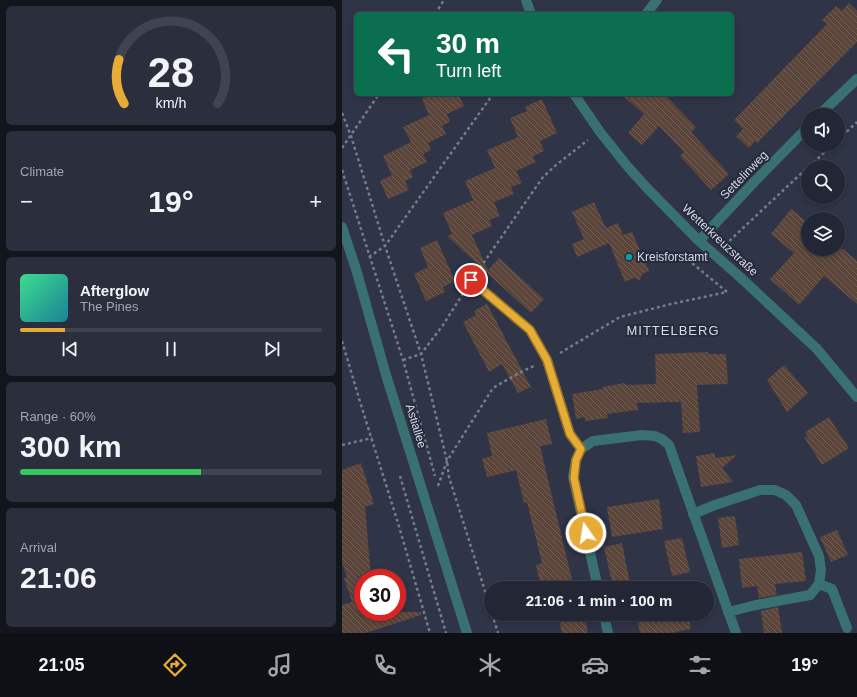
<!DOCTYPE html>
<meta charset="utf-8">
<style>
body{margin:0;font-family:Helvetica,sans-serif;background:#2b2f3d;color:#f1f3f6;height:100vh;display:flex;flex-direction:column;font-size:15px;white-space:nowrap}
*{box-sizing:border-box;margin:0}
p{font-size:13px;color:#a3a5ad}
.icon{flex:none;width:22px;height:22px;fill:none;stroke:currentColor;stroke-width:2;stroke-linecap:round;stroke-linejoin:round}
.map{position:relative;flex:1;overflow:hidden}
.panel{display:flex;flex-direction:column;gap:6px;padding:6px;background:#13151d;width:342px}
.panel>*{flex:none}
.banner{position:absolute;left:12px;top:12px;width:380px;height:84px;border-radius:6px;box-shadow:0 2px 6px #0003,0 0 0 1px #404450;background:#0b6e4f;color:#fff;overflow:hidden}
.fabs{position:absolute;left:459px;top:108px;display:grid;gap:8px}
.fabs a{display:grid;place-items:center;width:44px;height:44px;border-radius:50%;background:#232735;box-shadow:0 2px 6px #0003,0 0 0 1px #404450;font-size:20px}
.speed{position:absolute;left:12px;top:569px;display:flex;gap:8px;font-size:20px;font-weight:700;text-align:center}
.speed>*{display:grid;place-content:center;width:52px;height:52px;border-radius:50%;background:#232735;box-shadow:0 2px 6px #0003,0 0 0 1px #404450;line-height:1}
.speed .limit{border:6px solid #d22;background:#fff;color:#111}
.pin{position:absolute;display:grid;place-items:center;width:34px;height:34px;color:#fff;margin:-17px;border:2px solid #fff;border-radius:50%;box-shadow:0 1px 4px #0007}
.me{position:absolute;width:44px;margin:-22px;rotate:347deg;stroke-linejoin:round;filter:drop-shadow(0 0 3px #0008)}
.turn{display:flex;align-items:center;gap:14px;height:84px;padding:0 16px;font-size:18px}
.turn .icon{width:52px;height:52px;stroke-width:2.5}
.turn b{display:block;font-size:28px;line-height:34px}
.big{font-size:30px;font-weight:700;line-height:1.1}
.panel .card{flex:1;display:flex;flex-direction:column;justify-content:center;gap:6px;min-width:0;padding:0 14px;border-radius:6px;background:#2b2f3d}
.panel .dial{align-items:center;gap:0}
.dial svg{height:104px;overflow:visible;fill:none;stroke:#404450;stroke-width:7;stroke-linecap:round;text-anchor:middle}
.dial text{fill:#f1f3f6;stroke:none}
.song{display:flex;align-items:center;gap:12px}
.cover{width:48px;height:48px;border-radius:6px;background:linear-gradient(135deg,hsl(150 70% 55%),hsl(190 70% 35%))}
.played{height:4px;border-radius:2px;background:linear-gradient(90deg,#e6ac36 15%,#404450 15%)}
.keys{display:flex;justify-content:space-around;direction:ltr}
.heat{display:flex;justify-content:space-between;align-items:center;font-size:22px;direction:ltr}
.charge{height:6px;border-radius:3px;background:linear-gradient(90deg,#34c759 60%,#404450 0)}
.trip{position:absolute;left:142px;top:581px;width:230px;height:40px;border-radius:20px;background:#232735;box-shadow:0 2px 6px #0003,0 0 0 1px #404450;font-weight:700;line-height:40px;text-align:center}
.tabs{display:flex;height:64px;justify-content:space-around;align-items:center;background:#0e1015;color:#a3a5ad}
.tabs .icon{width:28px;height:28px}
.tabs .selected{color:#e6ac36}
.tabs b{font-size:18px;color:#f1f3f6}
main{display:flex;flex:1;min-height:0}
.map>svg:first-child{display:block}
.building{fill:url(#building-back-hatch)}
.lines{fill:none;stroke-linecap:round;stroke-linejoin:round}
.path{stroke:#777c8c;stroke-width:2.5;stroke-dasharray:3 3;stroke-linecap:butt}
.service{stroke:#397173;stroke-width:10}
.minor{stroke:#397173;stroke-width:10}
.tertiary{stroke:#397173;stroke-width:10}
.route-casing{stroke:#967023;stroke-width:10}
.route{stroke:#e6ac36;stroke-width:7}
.culture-dot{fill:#0f9aa8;stroke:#252a3c;stroke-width:1.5}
.labels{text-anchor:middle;stroke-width:4;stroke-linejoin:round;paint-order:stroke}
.street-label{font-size:12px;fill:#d6dae7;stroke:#252a3c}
.poi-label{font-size:12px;fill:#d6dae7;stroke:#252a3c;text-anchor:start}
.neighbourhood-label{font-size:13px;letter-spacing:1px;fill:#d6dae7;stroke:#252a3c}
</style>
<main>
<section class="panel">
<div class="card dial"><svg viewBox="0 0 100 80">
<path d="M14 69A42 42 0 1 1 86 69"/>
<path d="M14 69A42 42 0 0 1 10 35" stroke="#e6ac36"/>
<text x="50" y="56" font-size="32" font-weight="700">28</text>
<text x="50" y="72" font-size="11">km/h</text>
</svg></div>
<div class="card"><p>Climate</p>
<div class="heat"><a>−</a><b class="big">19°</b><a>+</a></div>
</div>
<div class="card">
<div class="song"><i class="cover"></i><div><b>Afterglow</b><p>The Pines</p></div></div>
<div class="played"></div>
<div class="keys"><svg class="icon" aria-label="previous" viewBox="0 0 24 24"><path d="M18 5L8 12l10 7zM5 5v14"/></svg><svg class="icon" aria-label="pause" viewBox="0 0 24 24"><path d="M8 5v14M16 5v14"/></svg><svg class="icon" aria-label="next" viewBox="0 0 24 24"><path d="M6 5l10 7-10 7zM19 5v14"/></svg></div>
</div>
<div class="card"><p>Range · 60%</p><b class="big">300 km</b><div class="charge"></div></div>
<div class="card"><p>Arrival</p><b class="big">21:06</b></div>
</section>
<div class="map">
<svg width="515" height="633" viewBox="0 0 515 633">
<defs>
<pattern id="building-back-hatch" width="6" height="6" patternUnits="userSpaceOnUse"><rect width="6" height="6" fill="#5b453a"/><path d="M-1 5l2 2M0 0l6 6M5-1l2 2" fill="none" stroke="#725f56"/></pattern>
</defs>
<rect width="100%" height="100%" fill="#2f3447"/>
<path class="building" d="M507,3L515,11V42L415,143L413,141L407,148L394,136L401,129L392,120L485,24L480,20L494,6L500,11Z
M91,94H116L122,106L105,114L108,122L100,126L104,134L86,143L89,150L81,154L85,162L68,170L71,177L63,181L67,190L46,199L38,181L50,175L41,156L69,142L61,127L87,115L80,99Z
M279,94H322L354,127L349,132L387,174L369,190L338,156L342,152L317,126L300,145L286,133L302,114Z
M200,99L215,133L198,141L202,151L191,156L194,162L174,171L180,183L169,187L172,194L152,202L158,216L147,220L150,226L130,235L146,270L157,258L202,299L189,313L105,236L110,234L101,213L131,200L123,181L153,168L145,150L176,137L168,118L185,111L183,107Z
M252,202L264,228L276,223L281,235L290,232L307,271L300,274L298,280L292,278L283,282L267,243L235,257L230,244L242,239L230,212Z
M449,209L466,223V249H501L515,261V304L482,276L457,305L428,279L452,253L429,234Z
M95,240L113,281L101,287L103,292L84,301L72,274L86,267L78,248Z
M145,304L189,387L176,393L160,364L147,372L121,322L134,315L132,311Z
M366,352V354H384L386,384L355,385L358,432L341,433L339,402L295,403L296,410L265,414L266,418L243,421V417L234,419L230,394L261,389V387L283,383V385L314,384L313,354Z
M442,365L466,393L445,412L425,380Z
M487,417L507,448L480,465L462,437H466L463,432Z
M204,419L210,444L198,446L231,584L234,583L235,588H199L194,565L200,563L185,502L182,503L174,470L145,477L140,459L150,456L145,433Z
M373,453V458L395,455L380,468L391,482L359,487L354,456Z
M19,463L32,504L23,507L29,578H21V612H79V615L24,633H0V605L10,602L2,578L5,577L0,562V470Z
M317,499L321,529L270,537L265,507Z
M393,516L397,545L380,548L376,518Z
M495,530L506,555L489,562L478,537Z
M340,538L348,572L330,576L322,541Z
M280,543L289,588H271L262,547Z
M460,552L464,581L433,584L435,595L417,598L415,586L400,588L397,559Z
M436,607L440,633H422L419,611Z
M216,614H242L246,633H220Z
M294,614H346L349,629L329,633H298Z"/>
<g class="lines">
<path class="path" d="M93,14L102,0
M0,113L9,136L43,246L79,354L105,461L107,477L149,610
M496,140L515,122
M0,148L37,94
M467,167L490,145
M0,170L61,360L93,476
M383,245L466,167
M27,257L43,246L151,94
M138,268L201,177L214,165L246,140
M0,341L19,405L56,523L88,633
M218,353L278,317L329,304L385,292L350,263L355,258
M61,360L79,354L101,325L122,292
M0,445L30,438
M58,476L104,633
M96,486L105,461L151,388L177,373L192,366
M150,614L156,633"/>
<path class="service" d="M129,280L188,330L205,360L228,434L239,449
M351,514L373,505L418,490H433L444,495L454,505L477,556L479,570L477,584L468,595L414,605L386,612
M477,584L490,589L505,628"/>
<path class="minor" d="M184,0L189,14
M304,14L315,0
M232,94L258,132L286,167L305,188L357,241L398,277L475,349L515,397
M477,115L515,79
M357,241L414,180L466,127
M256,588L231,477L234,460L239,449L251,441L300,435L313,436L320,439L327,445L394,633
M262,614L266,633"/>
<path class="tertiary" d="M0,227L14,269L44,375L125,633"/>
</g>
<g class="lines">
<g class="route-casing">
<path id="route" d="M129,280L188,330L205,360L228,434L239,449L234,460L232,478L244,533"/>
</g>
<use href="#route" class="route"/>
</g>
<circle class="culture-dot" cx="287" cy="257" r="4"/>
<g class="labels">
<g class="street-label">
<text transform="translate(402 175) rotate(-46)" y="4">Settelinweg</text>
<text transform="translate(378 240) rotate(43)" y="4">Wetterkreuzstraße</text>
<text transform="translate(74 426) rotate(73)" y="4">Astiallee</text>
</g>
<g class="poi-label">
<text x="295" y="261">Kreisforstamt</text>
</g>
<g class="neighbourhood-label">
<text x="331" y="335">MITTELBERG</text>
</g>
</g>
</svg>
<div class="fabs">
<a><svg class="icon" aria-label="sound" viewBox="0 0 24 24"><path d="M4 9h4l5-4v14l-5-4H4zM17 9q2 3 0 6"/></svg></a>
<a><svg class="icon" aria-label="search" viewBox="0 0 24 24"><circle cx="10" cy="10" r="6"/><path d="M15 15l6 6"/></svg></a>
<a><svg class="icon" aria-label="layers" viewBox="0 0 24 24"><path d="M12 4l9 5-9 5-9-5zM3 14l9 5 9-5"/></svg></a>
</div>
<div class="speed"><div class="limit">30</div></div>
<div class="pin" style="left:129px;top:280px;background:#d93025"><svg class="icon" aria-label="arrive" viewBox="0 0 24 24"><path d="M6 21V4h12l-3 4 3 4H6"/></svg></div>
<svg class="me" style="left:244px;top:533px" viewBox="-20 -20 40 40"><circle r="17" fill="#e6ac36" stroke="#fff" stroke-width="3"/><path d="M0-11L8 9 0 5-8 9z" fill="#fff"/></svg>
<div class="trip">21:06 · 1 min · 100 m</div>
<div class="banner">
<div class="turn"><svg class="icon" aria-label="left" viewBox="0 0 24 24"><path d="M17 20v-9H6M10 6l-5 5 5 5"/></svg><div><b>30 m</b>Turn left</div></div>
</div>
</div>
</main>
<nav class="tabs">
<b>21:05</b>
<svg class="icon selected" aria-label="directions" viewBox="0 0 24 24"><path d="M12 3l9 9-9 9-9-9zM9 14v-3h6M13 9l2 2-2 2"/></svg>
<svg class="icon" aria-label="music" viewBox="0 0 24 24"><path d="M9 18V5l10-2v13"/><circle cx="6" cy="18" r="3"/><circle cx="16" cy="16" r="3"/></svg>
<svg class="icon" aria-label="phone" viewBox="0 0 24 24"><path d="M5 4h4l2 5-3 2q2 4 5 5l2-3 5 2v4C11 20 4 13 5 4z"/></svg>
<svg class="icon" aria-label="climate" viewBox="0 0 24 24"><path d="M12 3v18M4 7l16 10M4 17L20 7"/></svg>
<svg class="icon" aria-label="car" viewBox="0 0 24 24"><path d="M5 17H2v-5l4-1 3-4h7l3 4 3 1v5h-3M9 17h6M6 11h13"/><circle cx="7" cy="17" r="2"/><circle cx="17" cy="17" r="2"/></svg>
<svg class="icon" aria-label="filters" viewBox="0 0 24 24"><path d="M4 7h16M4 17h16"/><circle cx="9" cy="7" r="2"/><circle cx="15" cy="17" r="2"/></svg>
<b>19°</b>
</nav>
